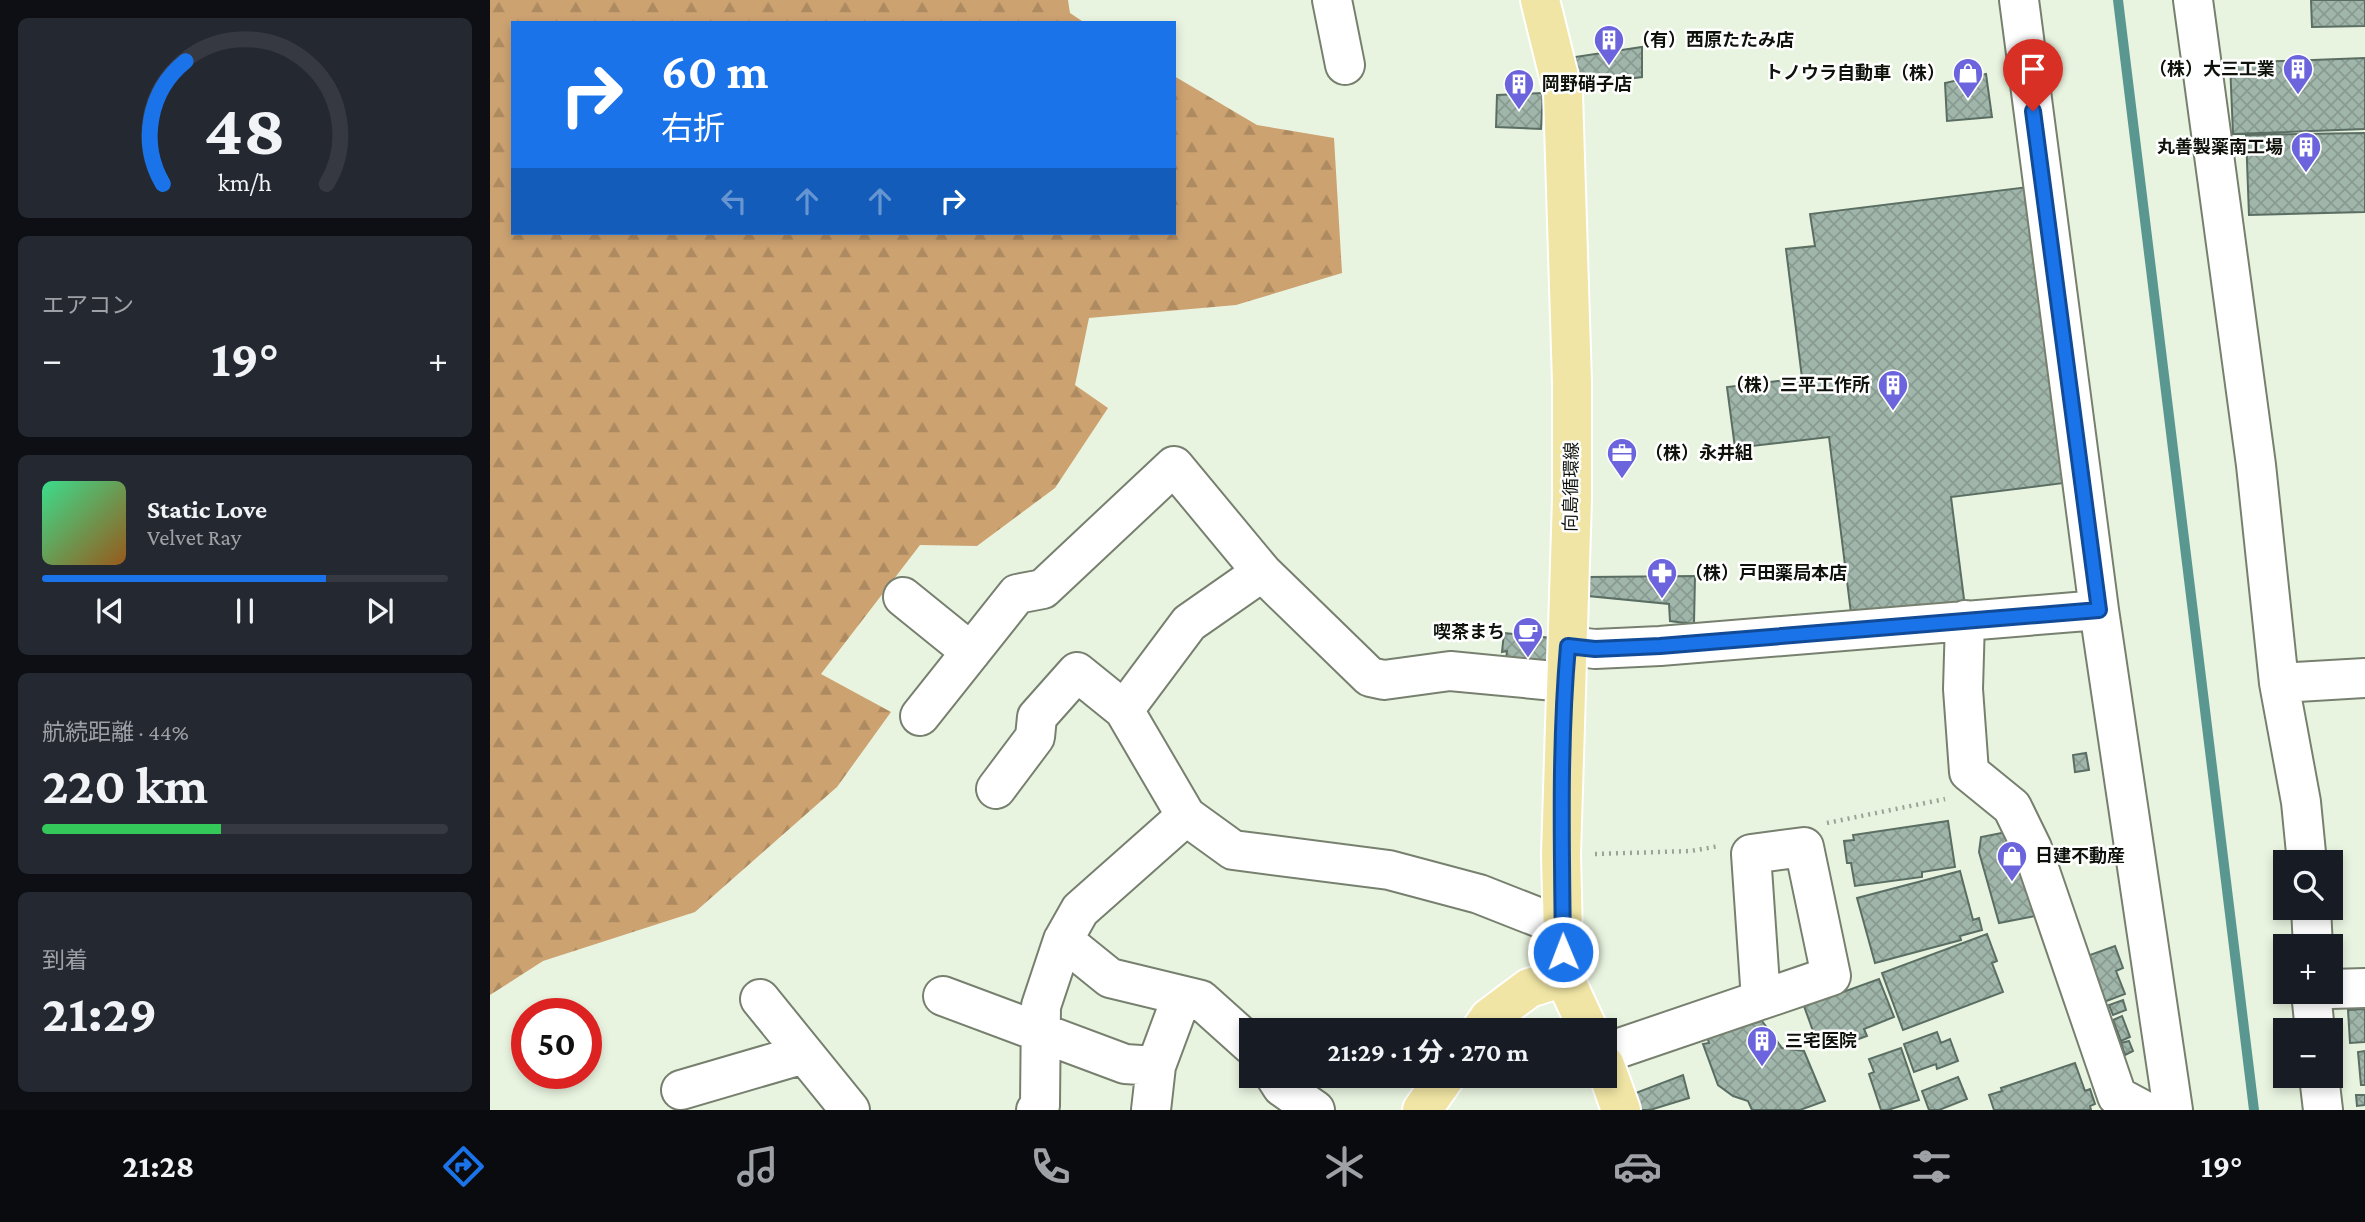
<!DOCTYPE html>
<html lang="ja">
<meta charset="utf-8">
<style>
body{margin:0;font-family:"Crimson Pro","Noto Sans JP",serif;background:#242831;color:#f1f3f6;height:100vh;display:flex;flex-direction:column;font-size:26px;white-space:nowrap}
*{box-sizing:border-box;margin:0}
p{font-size:23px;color:#9ea1a6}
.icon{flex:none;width:38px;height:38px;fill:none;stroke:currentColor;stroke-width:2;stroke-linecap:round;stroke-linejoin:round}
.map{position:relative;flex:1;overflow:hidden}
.panel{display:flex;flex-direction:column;gap:18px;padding:18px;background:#0d0f14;width:490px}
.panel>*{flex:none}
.top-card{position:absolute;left:21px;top:21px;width:665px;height:214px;border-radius:0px;box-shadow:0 4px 10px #0003;background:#1a73e8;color:#fff;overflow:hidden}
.tools{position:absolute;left:1783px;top:850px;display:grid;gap:14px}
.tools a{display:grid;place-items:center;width:70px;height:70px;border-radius:0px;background:#171b24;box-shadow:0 4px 10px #0003;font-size:35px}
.speed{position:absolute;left:21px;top:998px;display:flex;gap:14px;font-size:35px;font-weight:700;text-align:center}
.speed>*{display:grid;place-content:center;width:91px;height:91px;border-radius:50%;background:#171b24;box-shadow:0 4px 10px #0003;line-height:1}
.speed .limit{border:10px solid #d22;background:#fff;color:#111}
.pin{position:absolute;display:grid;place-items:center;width:60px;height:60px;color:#fff;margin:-72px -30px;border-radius:50% 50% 50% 0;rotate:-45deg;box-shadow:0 0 7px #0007}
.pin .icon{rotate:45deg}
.me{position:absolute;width:77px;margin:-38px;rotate:359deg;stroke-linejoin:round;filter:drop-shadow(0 0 5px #0008)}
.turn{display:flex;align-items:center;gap:24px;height:147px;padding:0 35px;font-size:32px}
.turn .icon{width:91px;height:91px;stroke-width:2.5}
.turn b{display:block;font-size:49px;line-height:60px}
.lanes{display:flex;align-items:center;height:66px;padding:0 35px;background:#0003;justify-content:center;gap:35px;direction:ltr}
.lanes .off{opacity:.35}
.big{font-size:52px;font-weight:700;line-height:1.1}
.panel .widget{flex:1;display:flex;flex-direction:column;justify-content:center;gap:10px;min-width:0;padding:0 24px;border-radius:10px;background:#242831}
.panel .dial{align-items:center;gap:0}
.dial svg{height:182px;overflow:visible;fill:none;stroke:#363941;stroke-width:7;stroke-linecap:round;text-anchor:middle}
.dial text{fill:#f1f3f6;stroke:none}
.song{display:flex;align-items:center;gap:21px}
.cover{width:84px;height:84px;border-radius:10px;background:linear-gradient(135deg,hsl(150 70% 55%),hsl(30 70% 35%))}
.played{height:7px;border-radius:4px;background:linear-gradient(90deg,#1a73e8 70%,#363941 70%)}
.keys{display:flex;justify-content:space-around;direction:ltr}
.heat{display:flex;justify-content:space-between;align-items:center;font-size:38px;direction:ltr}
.charge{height:10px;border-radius:5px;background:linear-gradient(90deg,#34c759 44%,#363941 0)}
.trip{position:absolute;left:749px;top:1018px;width:378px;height:70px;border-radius:0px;background:#171b24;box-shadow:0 4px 10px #0003;font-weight:700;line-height:70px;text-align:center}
.menu{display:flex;height:112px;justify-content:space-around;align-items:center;background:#090b0e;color:#9ea1a6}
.menu .icon{width:49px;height:49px}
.menu .on{color:#1a73e8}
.menu b{font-size:32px;color:#f1f3f6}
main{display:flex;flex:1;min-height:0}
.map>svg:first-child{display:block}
.forest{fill:url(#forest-firs)}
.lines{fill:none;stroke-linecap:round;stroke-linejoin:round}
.stream{stroke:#5b9791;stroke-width:10}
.building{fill:url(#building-cross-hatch);stroke:#5a6e63;stroke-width:2}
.minor-casing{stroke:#77806f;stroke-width:42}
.major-casing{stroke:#fff;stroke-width:42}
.path{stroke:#9ba394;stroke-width:4.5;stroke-dasharray:2 5;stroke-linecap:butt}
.minor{stroke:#fff;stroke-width:38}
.major{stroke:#f0e5a4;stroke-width:38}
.route-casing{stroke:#114b97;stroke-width:18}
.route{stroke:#1a73e8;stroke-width:12}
.labels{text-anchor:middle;stroke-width:5;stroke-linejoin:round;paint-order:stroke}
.poi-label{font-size:18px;font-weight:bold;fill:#0e120b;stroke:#fff;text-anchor:start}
.street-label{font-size:18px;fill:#0e120b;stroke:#fff}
</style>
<main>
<section class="panel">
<div class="widget dial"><svg viewBox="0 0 100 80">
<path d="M14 69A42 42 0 1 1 86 69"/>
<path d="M14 69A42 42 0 0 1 24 15" stroke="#1a73e8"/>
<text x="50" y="56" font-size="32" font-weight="700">48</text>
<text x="50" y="72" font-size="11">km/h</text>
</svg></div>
<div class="widget"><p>エアコン</p>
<div class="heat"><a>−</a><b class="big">19°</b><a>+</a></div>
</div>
<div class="widget">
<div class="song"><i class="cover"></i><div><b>Static Love</b><p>Velvet Ray</p></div></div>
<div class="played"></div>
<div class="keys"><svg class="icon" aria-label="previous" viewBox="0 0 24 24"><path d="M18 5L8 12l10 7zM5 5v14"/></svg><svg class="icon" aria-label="pause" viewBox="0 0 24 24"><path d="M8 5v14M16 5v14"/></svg><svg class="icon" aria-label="next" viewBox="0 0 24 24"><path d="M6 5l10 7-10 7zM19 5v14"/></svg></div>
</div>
<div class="widget"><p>航続距離 · 44%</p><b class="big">220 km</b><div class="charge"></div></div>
<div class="widget"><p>到着</p><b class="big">21:29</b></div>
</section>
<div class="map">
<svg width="1875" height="1110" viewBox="0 0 1875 1110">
<defs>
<pattern id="forest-firs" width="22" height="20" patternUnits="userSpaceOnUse" patternTransform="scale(1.75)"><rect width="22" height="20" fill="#cca271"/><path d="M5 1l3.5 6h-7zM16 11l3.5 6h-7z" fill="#ae8a60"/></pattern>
<pattern id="building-cross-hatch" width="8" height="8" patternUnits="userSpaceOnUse" patternTransform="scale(1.75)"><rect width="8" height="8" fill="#a1b6aa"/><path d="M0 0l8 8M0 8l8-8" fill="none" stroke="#899b91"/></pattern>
</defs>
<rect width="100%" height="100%" fill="#e9f4e0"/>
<path class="forest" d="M0,0H578L580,13L595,23H23V233H684V76L767,125L844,138L852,273L746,305L599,318L585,385L618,408L565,488L487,546L430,545L331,674L401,712L347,787L205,912L53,961L0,995Z"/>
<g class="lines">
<path class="stream" d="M1628,0L1764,1110"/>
</g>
<path class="building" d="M1821,0H1875V26L1822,27Z
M1152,47V77L1089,85L1085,57Z
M1875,58V129L1743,134L1740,63Z
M1496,74L1502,117L1457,121L1455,83Z
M1053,93L1051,129L1006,127L1007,95Z
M1875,133V212L1759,215L1756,135Z
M1538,187L1574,483L1461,497L1475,607L1362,621L1339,437L1245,448L1237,387L1312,378L1296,249L1325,246L1320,214Z
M1205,576L1204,624L1180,621L1179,604L1098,596V577Z
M1014,633L1061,638L1059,673L1015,667L1017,651L1012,652Z
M1596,753L1599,770L1585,772L1583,755Z
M1458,821L1465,867L1432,872V877L1365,886L1361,863H1357L1354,841L1364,840L1363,835Z
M1527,830L1555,914L1509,923L1489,852L1491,837Z
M1470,871L1483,920L1489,918L1492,930L1470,936L1471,940L1385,963L1367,898Z
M1497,934L1507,961L1502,963L1513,992L1413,1030L1392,973Z
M1625,946L1633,968L1626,971L1635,994L1614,1002L1597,956Z
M1389,979L1404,1017L1374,1029L1377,1036L1358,1043L1357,1040L1348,1043L1346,1039L1328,1045L1314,1006Z
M1633,1000L1636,1010L1623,1015L1619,1005Z
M1875,1009V1042L1860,1043L1858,1010Z
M1632,1016L1640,1037L1631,1041L1623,1020Z
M1272,1021L1292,1048L1314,1051L1335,1101L1310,1110H1262L1258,1101L1243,1096L1228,1085L1213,1044L1219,1043L1217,1036Z
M1447,1032L1451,1043L1460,1039L1468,1061L1447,1069L1446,1064L1424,1072L1414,1044Z
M1639,1041L1643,1051L1635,1055L1631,1043Z
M1411,1048L1429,1100L1398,1110H1391L1379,1074L1384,1072L1379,1059Z
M1875,1051V1085H1871L1868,1052Z
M1585,1063L1595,1091L1600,1089L1605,1104L1600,1106L1601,1110H1504L1499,1095L1512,1091L1511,1088Z
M1193,1075L1199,1098L1160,1110H1139L1135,1097Z
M1468,1077L1477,1099L1449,1110H1439L1432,1091Z
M1866,1095H1875V1105L1867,1106Z"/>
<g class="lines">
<g class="minor-casing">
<path id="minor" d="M842,0L855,65
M1529,0L1609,610L1683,1110
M1703,0L1766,465L1789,683L1811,802L1817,863
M413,597L481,652
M1475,620L1473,689L1479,772L1522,807L1542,848L1627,1096L1653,1110
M1078,646L1105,649L1170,646L1609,610
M1789,683L1875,678
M634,710L699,623L772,572L880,677L894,680L960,671L1075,682
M430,716L527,594L553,589L684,466L772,572
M506,789L545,737L547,717L587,672L634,710L696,816
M1821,908L1823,947
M1841,989L1875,988
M1821,992L1825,1031
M453,996L635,1064L666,1066
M270,999L360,1110
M761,1045L711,1000L620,978L573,940L590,910L696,816L743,850L899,870L989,894L1073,927
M1115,1053L1341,976L1314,847L1261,854L1271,1000
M785,1076L792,1087L825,1110
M1829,1076L1833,1110
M191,1090L314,1054
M546,1110L550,1105L551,1006L573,940
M661,1110L666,1066L692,996"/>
</g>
<g class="major-casing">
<path id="major" d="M1050,0L1073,93L1082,383V498L1071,855L1074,977L1099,1031
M990,1031L999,1018L1039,988L1074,977
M1115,1065L1131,1110
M932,1110L956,1076"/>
</g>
<path class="path" d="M1337,823L1455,799
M1105,854L1201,851L1229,846"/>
<use href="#minor" class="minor"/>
<use href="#major" class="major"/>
</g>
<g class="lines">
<g class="route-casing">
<path id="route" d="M1073,952C1072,850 1069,747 1078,646L1105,649L1170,646L1609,610L1543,111"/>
</g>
<use href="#route" class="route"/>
</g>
<defs>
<g id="building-pin" transform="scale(1.575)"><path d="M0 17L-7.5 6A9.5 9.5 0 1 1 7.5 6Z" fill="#6b64dd" stroke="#fff"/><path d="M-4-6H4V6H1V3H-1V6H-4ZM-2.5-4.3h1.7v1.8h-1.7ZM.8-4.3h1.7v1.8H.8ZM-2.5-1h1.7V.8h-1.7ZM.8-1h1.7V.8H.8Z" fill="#fff"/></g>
<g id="shop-pin" transform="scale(1.575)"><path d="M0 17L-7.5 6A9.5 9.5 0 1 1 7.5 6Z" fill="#6b64dd" stroke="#fff"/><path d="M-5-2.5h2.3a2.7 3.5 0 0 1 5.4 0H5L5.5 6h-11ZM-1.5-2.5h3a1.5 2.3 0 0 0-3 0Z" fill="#fff"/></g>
<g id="office-pin" transform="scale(1.575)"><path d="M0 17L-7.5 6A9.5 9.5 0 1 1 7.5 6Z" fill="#6b64dd" stroke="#fff"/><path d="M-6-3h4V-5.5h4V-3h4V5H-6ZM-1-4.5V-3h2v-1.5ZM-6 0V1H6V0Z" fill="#fff"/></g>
<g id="pharmacy-pin" transform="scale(1.575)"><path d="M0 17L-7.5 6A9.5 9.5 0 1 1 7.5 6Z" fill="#6b64dd" stroke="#fff"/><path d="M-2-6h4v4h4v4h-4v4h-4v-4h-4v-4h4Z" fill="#fff"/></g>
<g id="cafe-pin" transform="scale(1.575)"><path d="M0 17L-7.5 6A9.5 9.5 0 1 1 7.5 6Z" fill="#6b64dd" stroke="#fff"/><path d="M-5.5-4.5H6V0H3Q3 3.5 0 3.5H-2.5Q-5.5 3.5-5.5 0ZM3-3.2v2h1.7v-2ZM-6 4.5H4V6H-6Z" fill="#fff"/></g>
</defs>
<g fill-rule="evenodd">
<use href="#building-pin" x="1119" y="40"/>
<use href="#building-pin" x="1808" y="69"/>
<use href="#shop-pin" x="1478" y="73"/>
<use href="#building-pin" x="1029" y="84"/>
<use href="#building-pin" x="1816" y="147"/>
<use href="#building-pin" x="1403" y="385"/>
<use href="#office-pin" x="1132" y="453"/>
<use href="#pharmacy-pin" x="1172" y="573"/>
<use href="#cafe-pin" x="1038" y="632"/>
<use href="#shop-pin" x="1522" y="856"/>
<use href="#building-pin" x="1272" y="1041"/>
</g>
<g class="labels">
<g class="poi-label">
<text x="1142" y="46">（有）西原たたみ店</text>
<text x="1785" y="75" text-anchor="end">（株）大三工業</text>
<text x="1455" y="79" text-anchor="end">トノウラ自動車（株）</text>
<text x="1052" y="90">岡野硝子店</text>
<text x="1793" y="153" text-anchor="end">丸善製薬南工場</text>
<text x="1380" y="391" text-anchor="end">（株）三平工作所</text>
<text x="1155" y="459">（株）永井組</text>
<text x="1195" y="579">（株）戸田薬局本店</text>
<text x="1015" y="638" text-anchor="end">喫茶まち</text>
<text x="1545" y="862">日建不動産</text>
<text x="1295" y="1047">三宅医院</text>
</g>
<g class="street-label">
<text transform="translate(1081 487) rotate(-89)" y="6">向島循環線</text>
</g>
</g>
</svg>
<div class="tools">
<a><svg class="icon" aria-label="search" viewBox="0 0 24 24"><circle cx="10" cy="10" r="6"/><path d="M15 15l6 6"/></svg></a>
<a>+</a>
<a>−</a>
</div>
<div class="speed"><div class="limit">50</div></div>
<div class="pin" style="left:1543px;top:111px;background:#d93025"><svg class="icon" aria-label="arrive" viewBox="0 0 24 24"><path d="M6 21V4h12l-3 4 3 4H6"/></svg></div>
<svg class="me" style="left:1073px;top:952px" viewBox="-20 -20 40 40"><circle r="17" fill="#1a73e8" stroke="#fff" stroke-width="3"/><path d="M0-11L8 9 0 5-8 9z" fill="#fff"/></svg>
<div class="trip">21:29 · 1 分 · 270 m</div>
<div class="top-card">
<div class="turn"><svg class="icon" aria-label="right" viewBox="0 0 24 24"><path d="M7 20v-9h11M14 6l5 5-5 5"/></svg><div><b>60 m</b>右折</div></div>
<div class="lanes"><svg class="icon off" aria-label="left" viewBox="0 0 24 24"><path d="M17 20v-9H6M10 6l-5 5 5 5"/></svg><svg class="icon off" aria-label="ahead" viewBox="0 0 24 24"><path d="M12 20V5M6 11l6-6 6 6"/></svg><svg class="icon off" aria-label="ahead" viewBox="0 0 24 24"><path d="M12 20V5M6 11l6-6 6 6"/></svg><svg class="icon" aria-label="right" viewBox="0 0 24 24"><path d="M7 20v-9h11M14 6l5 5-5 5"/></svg></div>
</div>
</div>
</main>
<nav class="menu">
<b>21:28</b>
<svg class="icon on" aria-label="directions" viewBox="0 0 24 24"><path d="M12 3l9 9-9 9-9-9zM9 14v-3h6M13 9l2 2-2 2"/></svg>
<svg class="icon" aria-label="music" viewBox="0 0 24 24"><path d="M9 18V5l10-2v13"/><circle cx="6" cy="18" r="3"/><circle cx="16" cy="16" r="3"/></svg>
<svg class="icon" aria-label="phone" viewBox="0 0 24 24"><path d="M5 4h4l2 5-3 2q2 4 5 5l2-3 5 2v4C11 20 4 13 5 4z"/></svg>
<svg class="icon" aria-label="climate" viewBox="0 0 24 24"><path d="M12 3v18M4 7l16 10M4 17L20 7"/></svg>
<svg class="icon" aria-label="car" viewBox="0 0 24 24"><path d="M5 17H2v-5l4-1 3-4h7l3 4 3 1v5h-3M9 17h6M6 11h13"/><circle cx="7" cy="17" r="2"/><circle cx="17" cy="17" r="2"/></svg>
<svg class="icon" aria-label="filters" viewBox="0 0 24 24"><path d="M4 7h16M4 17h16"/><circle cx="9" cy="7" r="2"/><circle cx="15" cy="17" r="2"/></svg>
<b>19°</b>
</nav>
